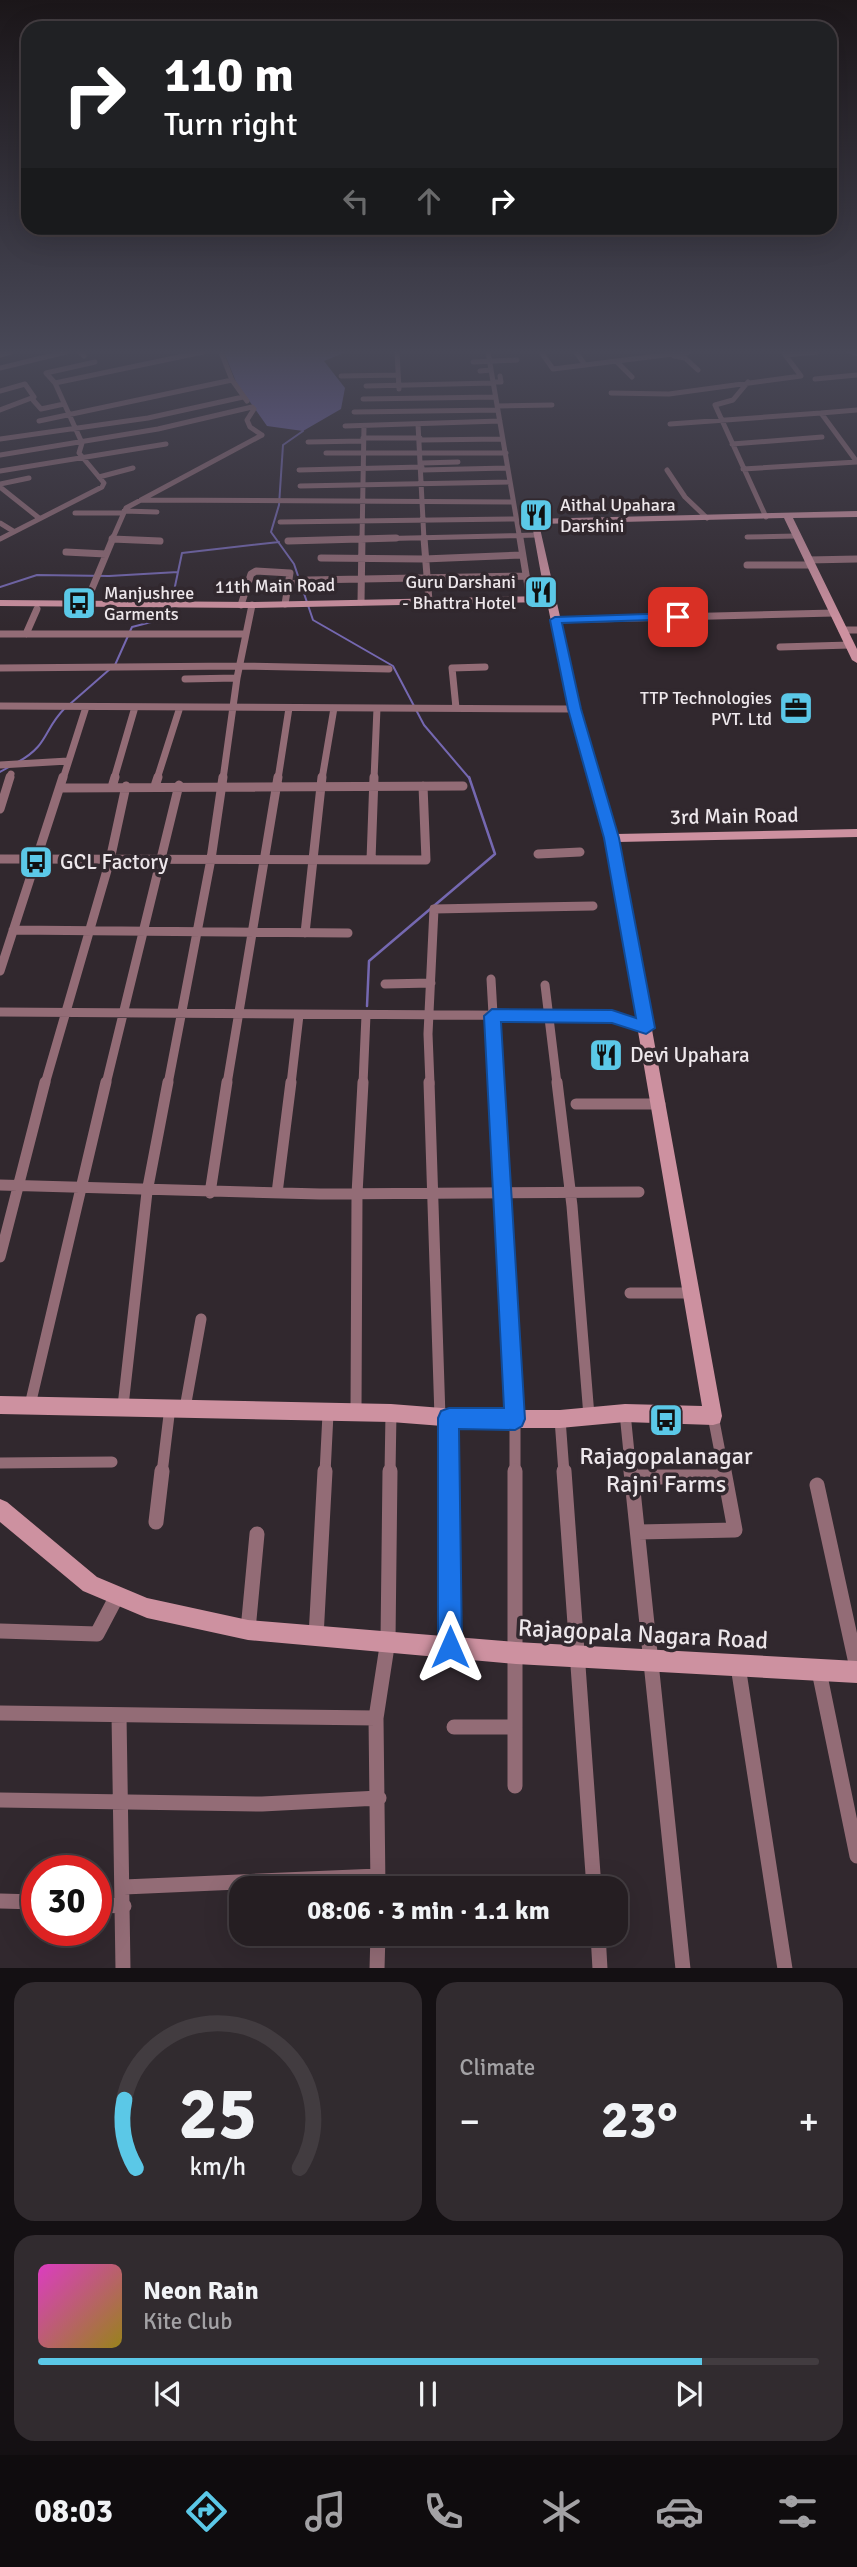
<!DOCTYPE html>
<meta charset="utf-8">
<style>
body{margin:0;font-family:Signika,sans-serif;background:#312b2f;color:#f1f3f6;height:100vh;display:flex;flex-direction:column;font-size:26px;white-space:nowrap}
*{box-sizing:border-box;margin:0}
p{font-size:23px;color:#a3a2a5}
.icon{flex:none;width:38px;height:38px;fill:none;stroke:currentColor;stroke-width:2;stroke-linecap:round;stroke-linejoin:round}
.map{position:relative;height:1968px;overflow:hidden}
.panel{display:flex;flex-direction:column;gap:14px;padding:14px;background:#141013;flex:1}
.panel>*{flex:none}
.banner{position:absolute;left:21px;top:21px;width:816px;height:214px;border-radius:21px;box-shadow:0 7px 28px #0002,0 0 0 2px #423c40;background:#202124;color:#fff;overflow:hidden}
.speed{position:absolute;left:21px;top:1855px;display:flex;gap:14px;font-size:35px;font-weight:700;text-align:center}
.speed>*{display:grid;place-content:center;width:91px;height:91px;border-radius:50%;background:#251e22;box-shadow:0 7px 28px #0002,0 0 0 2px #423c40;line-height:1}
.speed .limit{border:10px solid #d22;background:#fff;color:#111}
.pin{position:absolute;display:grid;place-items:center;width:60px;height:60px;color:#fff;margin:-30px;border-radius:14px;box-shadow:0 4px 10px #0006}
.me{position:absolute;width:77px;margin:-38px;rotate:0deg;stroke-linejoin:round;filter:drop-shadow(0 0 5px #0008)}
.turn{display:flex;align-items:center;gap:24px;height:147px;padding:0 28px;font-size:32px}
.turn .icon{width:91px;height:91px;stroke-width:2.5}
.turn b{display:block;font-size:49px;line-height:60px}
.lanes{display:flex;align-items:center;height:66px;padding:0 28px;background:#0003;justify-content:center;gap:35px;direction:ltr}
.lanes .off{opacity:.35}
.big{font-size:52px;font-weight:700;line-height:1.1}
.panel .widget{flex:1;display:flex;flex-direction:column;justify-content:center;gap:10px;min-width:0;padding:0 24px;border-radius:21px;background:#312b2f}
.panel .dial{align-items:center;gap:0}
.dial svg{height:182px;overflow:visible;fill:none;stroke:#423c40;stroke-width:7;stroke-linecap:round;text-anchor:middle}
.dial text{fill:#f1f3f6;stroke:none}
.song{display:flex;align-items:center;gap:21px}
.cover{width:84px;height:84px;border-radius:10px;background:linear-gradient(135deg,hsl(310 70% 55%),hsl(50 70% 35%))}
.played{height:7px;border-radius:4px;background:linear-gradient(90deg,#5bc8e7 85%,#423c40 85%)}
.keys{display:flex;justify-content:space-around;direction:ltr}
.heat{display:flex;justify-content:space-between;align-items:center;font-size:38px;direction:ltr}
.panel .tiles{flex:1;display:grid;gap:14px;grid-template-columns:1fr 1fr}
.widget:last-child{grid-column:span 2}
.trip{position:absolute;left:229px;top:1876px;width:399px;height:70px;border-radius:21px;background:#251e22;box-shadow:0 7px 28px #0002,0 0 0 2px #423c40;font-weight:700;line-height:70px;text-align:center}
.tabs{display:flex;height:112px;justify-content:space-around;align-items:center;background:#0f0c0e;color:#a3a2a5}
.tabs .icon{width:49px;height:49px}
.tabs .current{color:#5bc8e7}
.tabs b{font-size:32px;color:#f1f3f6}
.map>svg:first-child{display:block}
.water{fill:#7568b1}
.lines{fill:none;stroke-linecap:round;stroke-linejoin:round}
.stream-far1{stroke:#7568b1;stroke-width:2}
.stream{stroke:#7568b1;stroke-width:2.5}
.street-far4{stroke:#936c76;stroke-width:5}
.street-far3{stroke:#936c76;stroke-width:7}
.street-far2{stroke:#936c76;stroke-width:9}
.street-far1{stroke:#936c76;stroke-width:11}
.street{stroke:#936c76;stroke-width:15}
.secondary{fill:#cd91a0;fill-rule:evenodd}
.route{fill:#1a73e8;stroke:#114b97;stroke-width:2}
.labels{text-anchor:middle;stroke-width:7;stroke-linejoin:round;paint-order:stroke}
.far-poi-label{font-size:18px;fill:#ede7eb;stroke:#31282e;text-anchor:start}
.far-street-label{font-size:18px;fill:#ede7eb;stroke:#31282e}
.street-label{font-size:21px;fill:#ede7eb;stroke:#31282e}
.poi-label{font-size:21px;fill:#ede7eb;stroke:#31282e;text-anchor:start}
.near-poi-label{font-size:24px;fill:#ede7eb;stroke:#31282e}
.near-street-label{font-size:24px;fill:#ede7eb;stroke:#31282e}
</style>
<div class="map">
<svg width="857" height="1969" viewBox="0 0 857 1969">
<rect width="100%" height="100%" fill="#31282e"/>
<path class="water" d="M224,352H346L324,361L345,388L341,409L303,431L267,426L236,382Z"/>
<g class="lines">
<path class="stream-far1" d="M848,352L857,355
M303,431L283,445L279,505L271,532L294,564L313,620L393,666L424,725L470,779
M0,587L37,575L109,576L178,572
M115,665L132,627L163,619L170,610L182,553L279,542
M70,704L110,669
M18,762C49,745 43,730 65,708
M0,772L9,767"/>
<path class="stream" d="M367,1006L369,961L495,854L469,777"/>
<path class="street-far4" d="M80,352L84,356
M221,352L232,380L247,401
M397,352L399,389
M488,352L520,540
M541,352L553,369L689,352
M576,352L585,365
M0,355L11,352
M786,355L817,352
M674,356L685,358L698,370
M473,362L517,360
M618,363L632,377
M0,368L66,352
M480,371L491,370
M341,376L398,375
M815,379L857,375
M493,382H501L500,376
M748,382L733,400L715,405L766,517
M55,383L203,352
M366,386L493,383
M0,391L25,384L34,397L0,410
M611,393L669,394L801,376L783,352
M363,399L495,397
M33,400L41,409L64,404
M497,406L552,405
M354,412L498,410
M821,413L857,410
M39,421L232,380
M418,424L424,540
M670,424L821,413L857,462
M345,426L500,421
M363,438H420
M0,439L148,418L243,397
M421,440L502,439
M308,442L363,441
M732,444L822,437
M326,453H506
M0,455L158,429L252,407L254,409L247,420L250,427L262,435
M422,463L458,462
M743,469L857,462
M299,470L422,467
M422,470L507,468
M667,470L685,497L707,518
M0,471L166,444
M99,477L133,468
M0,484L29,478
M300,486L510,482
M0,487L39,518
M141,500L513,502
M124,511L157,512
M75,513H123
M280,522L516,519
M0,523L13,531
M747,537L796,536
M0,539L102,487L104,483L79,453L82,443L55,383L46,373L95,362
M112,539L140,540
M112,540L126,508L262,435
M323,540L537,535
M362,540L364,426"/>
<path class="street-far3" d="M424,538L429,601
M520,538L530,599
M112,539L160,541
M288,541L396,538
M66,552L106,554
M321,558L424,559L522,555
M808,560L857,559
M747,565H811
M289,585L309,580L525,576
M361,602L362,538
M86,603L113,538
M241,605L251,574L256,571L290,573L285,604
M555,620L834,613
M842,630H857
M0,634H245
M26,634L37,609
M780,647L850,645
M0,668L239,666L389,669
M185,679L237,678
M0,706L575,709
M456,708L452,668L485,667
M0,765L68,761
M9,779L11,774
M63,779L86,707
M114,779L135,707
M157,779L180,707
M223,779L237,678L252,605
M278,779L289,708
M322,779L334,708
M374,779L377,708"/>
<path class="street-far2" d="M155,786L158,777
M112,787L115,777
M60,788L463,786
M0,809L10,777
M538,854L580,852
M0,859L426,860L423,786
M371,860L374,777
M13,930L348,933
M305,933L322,777
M0,971L63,777
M491,979L497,1084
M385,984L431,983
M545,985L557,1084
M0,1012L612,1016L646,1028
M45,1084L110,860L126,786
M106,1084L179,785
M168,1084L211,859L223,777
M227,1084L278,777
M291,1084L299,1015
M363,1084L366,1015
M430,1084L428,1034L434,909L593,906"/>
<path class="street-far1" d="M429,1082L440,1417
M497,1082L515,1419V1473
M557,1082L572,1206L589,1416
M576,1104H660
M0,1185L320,1194L639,1192
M210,1193L227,1082
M277,1193L291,1082
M0,1257L45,1082
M630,1293H692
M30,1405L106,1082
M123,1406L147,1192L168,1082
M185,1408L201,1319
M356,1412L357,1194L363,1082
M625,1413L631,1473
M713,1416L724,1473
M449,1418V1473
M560,1419L564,1473
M0,1463L112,1462
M162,1473L170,1407
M325,1473L328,1414
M390,1473L391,1413"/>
<path class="street" d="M449,1471L450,1647
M515,1471V1786
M564,1471L594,1888
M631,1471L683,1969
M632,1477H724
M817,1485L857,1668
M156,1522L162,1471
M638,1532L735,1530L724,1471
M248,1630L257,1534
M0,1631L97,1634L117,1596
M316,1637L325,1471
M738,1666L785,1969
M819,1671L857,1856
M0,1713L376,1718
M119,1715L123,1969
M454,1727H515
M0,1800L262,1804L379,1798
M124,1887L378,1876
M378,1888L376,1718L388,1640L390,1471
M0,1901L37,1902
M96,1905L124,1906
M598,1934L600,1969
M377,1969L378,1934"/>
<path class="secondary" d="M857,511V517L793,518L857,649V663L852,660L784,518L539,524L581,709L616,834L857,829V837L618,842L722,1416L720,1423L713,1425L625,1422L560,1428H468L391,1422L0,1414V1396L391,1404L468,1410H560L625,1404L702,1406L605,838L569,709L547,602L252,608L0,606V600L252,602L545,596L531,519Z
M0,1499L7,1502L97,1577L147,1598L248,1620L516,1642L857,1661V1683L516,1664L248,1640L147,1618L83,1591L0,1522Z"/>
</g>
<linearGradient id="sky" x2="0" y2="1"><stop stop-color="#1b1619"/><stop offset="0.56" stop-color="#484857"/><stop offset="1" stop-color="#484857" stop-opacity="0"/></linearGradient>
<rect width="857" height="628" fill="url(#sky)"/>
<path class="route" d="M678,613L684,617L682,619L562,623L581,709L619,838L655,1028L646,1034L612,1023L501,1022L525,1419L522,1426L515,1430L459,1429L462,1647L458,1656L450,1659L441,1656L438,1647V1418L441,1411L449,1408H504L484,1016L492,1009L612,1010L636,1018L604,838L568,709L550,620L555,617Z"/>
<defs>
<g id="restaurant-square" transform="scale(1.75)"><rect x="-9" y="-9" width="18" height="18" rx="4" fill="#5bc8e7" stroke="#31282e"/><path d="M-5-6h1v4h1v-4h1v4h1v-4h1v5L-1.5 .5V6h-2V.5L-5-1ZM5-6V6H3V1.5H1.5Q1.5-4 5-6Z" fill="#111"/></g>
<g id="bus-square" transform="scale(1.75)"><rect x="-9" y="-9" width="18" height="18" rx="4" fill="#5bc8e7" stroke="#31282e"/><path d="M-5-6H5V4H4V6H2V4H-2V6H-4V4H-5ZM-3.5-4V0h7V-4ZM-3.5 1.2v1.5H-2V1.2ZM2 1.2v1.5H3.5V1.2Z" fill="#111"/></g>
<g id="office-square" transform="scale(1.75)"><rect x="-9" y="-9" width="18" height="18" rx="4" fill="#5bc8e7" stroke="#31282e"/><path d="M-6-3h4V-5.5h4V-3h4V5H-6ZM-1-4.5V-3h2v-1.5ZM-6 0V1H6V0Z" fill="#111"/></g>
</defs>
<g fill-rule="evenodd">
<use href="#restaurant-square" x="536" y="515"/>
<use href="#restaurant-square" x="541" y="592"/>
<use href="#bus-square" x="79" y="603"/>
<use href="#office-square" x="796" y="708"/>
<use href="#bus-square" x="36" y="862"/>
<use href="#restaurant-square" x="606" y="1055"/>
<use href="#bus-square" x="666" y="1420"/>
</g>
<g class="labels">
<g class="far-poi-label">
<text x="560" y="511">Aithal Upahara<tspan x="560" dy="21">Darshini</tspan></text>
<text x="516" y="588" text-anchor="end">Guru Darshani<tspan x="516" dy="21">- Bhattra Hotel</tspan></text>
<text x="104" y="599">Manjushree<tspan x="104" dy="21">Garments</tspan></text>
<text x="772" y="704" text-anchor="end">TTP Technologies<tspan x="772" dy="21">PVT. Ltd</tspan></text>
</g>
<g class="far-street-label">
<text transform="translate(275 586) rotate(-1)" y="6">11th Main Road</text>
</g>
<g class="street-label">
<text transform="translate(734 816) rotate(-1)" y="7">3rd Main Road</text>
</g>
<g class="poi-label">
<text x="60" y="869">GCL Factory</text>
<text x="630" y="1062">Devi Upahara</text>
</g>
<g class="near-poi-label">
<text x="666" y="1464">Rajagopalanagar<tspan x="666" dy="28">Rajni Farms</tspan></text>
</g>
<g class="near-street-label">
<text transform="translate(643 1634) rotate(3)" y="8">Rajagopala Nagara Road</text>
</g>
</g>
</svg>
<div class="speed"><div class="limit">30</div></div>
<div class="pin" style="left:678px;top:617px;background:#d93025"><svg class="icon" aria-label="arrive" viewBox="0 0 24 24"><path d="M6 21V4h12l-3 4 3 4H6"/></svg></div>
<svg class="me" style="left:450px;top:1647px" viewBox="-20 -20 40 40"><path d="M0-17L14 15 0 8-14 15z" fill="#1a73e8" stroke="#fff" stroke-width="4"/></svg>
<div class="trip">08:06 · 3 min · 1.1 km</div>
<div class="banner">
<div class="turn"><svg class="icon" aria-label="right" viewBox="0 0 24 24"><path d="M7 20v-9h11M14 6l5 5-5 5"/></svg><div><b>110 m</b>Turn right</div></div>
<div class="lanes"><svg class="icon off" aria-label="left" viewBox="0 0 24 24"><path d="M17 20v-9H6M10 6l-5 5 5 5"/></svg><svg class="icon off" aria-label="ahead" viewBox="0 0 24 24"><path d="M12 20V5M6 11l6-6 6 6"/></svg><svg class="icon" aria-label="right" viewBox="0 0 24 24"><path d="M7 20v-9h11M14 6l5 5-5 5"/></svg></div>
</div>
</div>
<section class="panel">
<div class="tiles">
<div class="widget dial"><svg viewBox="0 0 100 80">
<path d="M14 69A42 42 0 1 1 86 69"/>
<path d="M14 69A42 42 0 0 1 9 39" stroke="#5bc8e7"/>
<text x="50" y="56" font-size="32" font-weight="700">25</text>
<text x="50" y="72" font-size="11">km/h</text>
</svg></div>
<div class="widget"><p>Climate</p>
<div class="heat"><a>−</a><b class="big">23°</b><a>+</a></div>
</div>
<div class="widget">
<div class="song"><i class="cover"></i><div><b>Neon Rain</b><p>Kite Club</p></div></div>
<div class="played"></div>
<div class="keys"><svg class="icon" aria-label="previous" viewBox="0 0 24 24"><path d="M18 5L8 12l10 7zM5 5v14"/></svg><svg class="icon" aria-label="pause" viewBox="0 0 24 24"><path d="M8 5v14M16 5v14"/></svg><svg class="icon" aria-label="next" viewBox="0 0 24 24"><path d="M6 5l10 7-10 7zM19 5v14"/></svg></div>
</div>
</div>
</section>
<nav class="tabs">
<b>08:03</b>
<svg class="icon current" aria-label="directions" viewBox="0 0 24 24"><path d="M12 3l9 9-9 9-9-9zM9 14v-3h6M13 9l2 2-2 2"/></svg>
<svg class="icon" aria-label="music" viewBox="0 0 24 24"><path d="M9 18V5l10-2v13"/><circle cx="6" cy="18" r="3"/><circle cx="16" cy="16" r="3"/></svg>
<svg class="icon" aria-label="phone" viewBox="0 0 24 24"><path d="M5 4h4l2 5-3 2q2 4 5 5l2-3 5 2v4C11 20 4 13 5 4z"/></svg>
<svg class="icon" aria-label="climate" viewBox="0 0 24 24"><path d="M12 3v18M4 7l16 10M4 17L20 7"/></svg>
<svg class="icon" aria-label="car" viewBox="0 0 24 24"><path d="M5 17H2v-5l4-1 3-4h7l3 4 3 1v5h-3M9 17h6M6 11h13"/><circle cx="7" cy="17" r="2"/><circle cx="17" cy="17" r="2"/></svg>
<svg class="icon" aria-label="filters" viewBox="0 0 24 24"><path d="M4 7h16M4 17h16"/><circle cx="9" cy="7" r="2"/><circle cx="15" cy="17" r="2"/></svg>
</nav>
